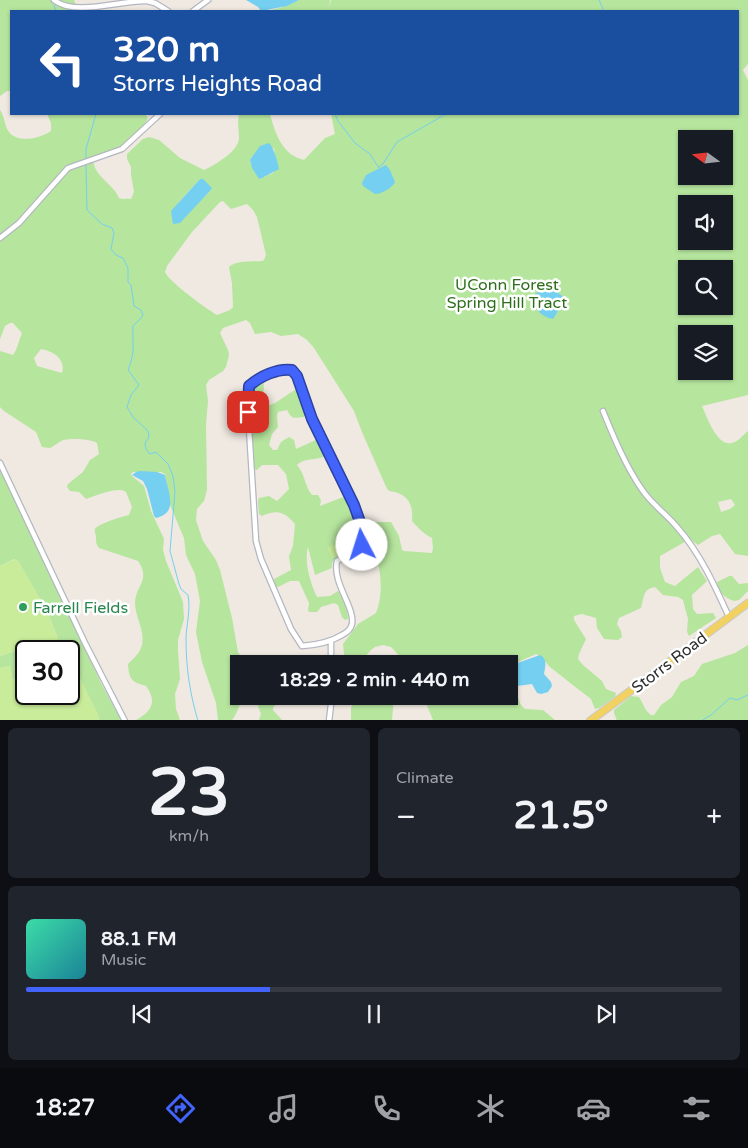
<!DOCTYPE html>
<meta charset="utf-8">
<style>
body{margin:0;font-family:"Varela Round",sans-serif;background:#20242c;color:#f1f3f6;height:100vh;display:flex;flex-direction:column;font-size:19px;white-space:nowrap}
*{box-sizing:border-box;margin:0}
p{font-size:16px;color:#9ea1a6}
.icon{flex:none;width:28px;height:28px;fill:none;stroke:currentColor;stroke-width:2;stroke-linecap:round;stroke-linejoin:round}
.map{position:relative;height:720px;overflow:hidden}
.drawer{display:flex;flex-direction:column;gap:8px;padding:8px;background:#0d0f14;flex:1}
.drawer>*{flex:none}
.banner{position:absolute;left:10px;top:10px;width:729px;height:105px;border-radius:0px;box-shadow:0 1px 4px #0004;background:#1a4fa0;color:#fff;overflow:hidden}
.needle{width:32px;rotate:285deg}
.buttons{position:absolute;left:678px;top:130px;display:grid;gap:10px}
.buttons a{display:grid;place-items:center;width:55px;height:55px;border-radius:0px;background:#171b24;box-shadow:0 1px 4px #0004;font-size:25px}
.speed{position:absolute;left:15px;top:640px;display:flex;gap:10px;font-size:25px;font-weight:700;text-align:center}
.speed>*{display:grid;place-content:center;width:65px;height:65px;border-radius:50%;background:#171b24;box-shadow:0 1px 4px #0004;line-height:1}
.speed .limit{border:2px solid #111;border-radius:8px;background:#fff;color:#111}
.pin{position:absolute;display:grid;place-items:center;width:42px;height:42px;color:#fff;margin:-21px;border-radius:10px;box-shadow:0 2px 8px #0006}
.me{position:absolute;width:55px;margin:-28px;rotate:355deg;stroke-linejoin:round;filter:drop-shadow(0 0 4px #0008)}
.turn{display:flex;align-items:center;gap:18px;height:105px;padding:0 20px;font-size:22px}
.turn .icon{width:65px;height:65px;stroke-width:2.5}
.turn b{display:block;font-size:35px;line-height:42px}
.big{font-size:38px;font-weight:800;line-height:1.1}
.drawer .widget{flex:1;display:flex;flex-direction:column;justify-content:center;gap:8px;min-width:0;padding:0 18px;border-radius:8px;background:#20242c}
.drawer .dial{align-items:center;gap:0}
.dial b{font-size:65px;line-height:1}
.song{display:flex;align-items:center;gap:15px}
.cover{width:60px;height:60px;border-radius:8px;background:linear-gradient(135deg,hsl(160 70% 55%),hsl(190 70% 35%))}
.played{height:5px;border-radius:2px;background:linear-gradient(90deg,#4264fb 35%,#363941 35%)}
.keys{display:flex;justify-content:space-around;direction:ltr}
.heat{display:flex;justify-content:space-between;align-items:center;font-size:28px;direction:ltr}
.drawer .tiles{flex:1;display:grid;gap:8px;grid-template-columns:1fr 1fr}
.widget:last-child{grid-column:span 2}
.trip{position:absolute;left:230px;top:655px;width:288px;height:50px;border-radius:0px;background:#171b24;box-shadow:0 1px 4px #0004;font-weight:800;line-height:50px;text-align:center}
.menu{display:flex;height:80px;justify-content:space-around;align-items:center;background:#090b0e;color:#9ea1a6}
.menu .icon{width:35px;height:35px}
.menu .active{color:#4264fb}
.menu b{font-size:22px;color:#f1f3f6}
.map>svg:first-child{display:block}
.green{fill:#b6e59e;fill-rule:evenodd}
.pitch{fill:#c9ec9a}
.water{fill:#75cff0}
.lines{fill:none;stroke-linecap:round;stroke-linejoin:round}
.stream{stroke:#75cff0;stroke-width:1}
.minor-casing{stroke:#b4b7c1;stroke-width:7}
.primary-casing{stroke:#c9c9c9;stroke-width:9}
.minor{stroke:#fff;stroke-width:4.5}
.primary{stroke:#f2d163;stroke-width:7}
.route-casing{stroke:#2b41a3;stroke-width:12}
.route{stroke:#4264fb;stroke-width:9}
.leisure-dot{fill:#2e9e5b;stroke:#fff;stroke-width:2}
.labels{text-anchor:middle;stroke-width:5;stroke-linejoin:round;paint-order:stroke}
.park-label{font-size:16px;fill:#2c6e1b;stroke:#fff}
.leisure-label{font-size:16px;fill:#27864d;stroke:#fff;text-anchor:start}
.street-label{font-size:16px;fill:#2e2e2e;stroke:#fff}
</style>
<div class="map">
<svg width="748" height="721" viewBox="0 0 748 721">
<rect width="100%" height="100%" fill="#efe9e1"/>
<path class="green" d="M0,0H74L78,11H11V91H7L0,96Z
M299,0H330L329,8L331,0H748V64L743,70L748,80V395L702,406C707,417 717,447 732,443C738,442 743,435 748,431V556L735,554L720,534L712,536L698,545L690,539L660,556V568L665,582L675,586L698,567L707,581L692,595L693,609L697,614L713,613L716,618L689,636L687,632L688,619L683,600L678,597L663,595L655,587C643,589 644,597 641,608L619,618L617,624L621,631L622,637L618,640L604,639L597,628L596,618L582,614L574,616V620L586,639L579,654L578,659L583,665L602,681L606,689L616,693L615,697L599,708L595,709L591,699C578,689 564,678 550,667C545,662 543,657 536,654L509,666V664H407L391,647L383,645L375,647L371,650L358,664H345L343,644L358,624L376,613C387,586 377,552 366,527L368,522H391L399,536L402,550L404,551L432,553L433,548L432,538C424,534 418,528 412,521C413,509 411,498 398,493C394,491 391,493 387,489L362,432L354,411L314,348L307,340L298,334L281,336L271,332L255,334L250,323L246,320L223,328L220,333L228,350L229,355L226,367L223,371L209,380L206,385L208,401L206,424L207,490L204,501L197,509L196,520L203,541L216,560L220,570L232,618L238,652L241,657L250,664H239V696H245C239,703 238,713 232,720H218L216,703L202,662L196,632L200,601L195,574L186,555L184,538L170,505L165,474L161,472H133L131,474L132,476L144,486L151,511L164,539L163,550L166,561L183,602L184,619L178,640V651L180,679L175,694L176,709L180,720H136C151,712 158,702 146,686C132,682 129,680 128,664C134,658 140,653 142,645C145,629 135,618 135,602C136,585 151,580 138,561L99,548C96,544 96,542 96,537C96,534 94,531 95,529C98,524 123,516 129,515L132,507L126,492C118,486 96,496 86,499L79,492L70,491L67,487L68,484L83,472L90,460L99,454L97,443C90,439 73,438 64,440C59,441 55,446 50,448L42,447L36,432L4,411L0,407V351L13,355L16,350L22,333L13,323H10L5,326L0,339V110C5,116 4,126 9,132C18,144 41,138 51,131V123L47,114H145L148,118C142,131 125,146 112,152C106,155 98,155 93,158C93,173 106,180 115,191C116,192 118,196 119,198C123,200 127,198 131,199L134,192L131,175V167L127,159V154L143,139L149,137L159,140L180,158L204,170C215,165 239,151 239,138C239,130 237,122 239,114H270C275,133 282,155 304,160L325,138L335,134L331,114H738V11H267L280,8ZM686,139H724V176H686ZM274,148L275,157L278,165L273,173L259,179L250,162ZM200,179L209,192L189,212L178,203ZM223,201L231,209L247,204L253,210L257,217L266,255L264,260L262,261C252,262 236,260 229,267L232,283L233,307L230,310L217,315C207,309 169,282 165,272L167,266L192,232L220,202ZM686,204H724V241H686ZM686,269H724V306H686ZM686,334H724V371H686ZM41,349C53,351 66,359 62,373L37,366L34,358ZM731,499L735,505L730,509L721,512L718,502Z
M261,381H263C266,390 260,397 265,405L267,406L275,403L296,389L306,412L304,417C292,418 293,420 287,410L278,412L277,416L278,427L272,434L269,445L273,450H277L281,442L289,437L294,440L296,449L318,439L325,454V456C315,461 305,457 297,465C305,474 305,487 312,495H318L321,500L320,506L346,496C351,507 359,520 361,532C364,556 329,550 332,568L315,575L308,547C304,561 310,583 317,597L330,596L338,591C343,598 348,610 348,619L345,620L342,617L338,605L334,603L321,607L317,612H309L308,610L309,603L299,581H290L278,587L275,586L274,579L291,570L289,556L293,546L295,524C285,512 277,509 262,516L259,514L258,501L259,498L269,496L277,501L289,489L286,474L278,465H262L257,470L254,469C252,447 244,403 253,385Z
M0,468L101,683L121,720H99L98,715L69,656V651H54L53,646L57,636L47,611L18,561L14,559L0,566Z
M729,576H732L739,584L748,583V591L739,600L734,601C725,598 718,592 717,582Z
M748,645V720L617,721L614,713V710L631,696L639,697C643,703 645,711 651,715H654L661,705L672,697L681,682L694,676L702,664L735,653Z
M33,648L35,651H26V664C18,666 17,672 17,679L12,680L10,666L0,668V656L21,649Z
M509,676L521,705L525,709L543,710L555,720H433L423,696H509Z
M254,696H283L273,708V710L282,720H259L261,714Z
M355,696H394L392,720H351V708Z"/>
<path class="pitch" d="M347,539L351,549L332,558L327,548Z
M15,559L18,561L47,611L58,639L57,643L53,646L54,651H35L33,648L21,649L0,656V566Z
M69,656L98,715L99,720H0V668L10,666L13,680L17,679C17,672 18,666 26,664V694H69Z"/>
<path class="water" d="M246,0H299L287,6L261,11L258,7Z
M269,143C273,146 278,162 279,169L262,178L259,179L252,168L250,160L260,146Z
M386,165L390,170L395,182C392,188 382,194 375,194L363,186L362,183L366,175Z
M200,179H203L212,188L209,192L180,223L173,224L171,211Z
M549,289H552L564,297L562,305L553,319C542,317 535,310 532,299L536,293Z
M140,471L157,472L165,475C168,492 179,513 156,518L154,516L147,489L143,481L132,475L136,472Z
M540,655C548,659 545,667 544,674L551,682L552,686L548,692L541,694L537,693L532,684L517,686C510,681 508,673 512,665Z"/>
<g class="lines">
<path class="stream" d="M599,0L604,11
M54,5L56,11
M335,114L338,121L355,143L370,154L379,168
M86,159V149L96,114
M86,165L87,210L102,224L112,228L114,233L111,249L116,255L123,258L128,268V282L131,285L134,306L141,310L143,315L141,318L133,326C132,346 136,350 128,370L139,385L131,395L127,407L133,417L148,431L149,437L145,443L146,449L150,454L156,452L168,464L173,476L175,492L170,551L179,584L181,589L188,595C191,611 186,625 186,640C186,668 190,694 198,721
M379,167L383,164L397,142L446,114
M701,721L711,715L730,698L737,700L748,695"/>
<g class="minor-casing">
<path id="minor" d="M54,0C75,17 121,0 147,1L155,3L168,11
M193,11L208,0
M0,238L19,223L68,168L122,149L160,114
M285,369L292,370L297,376L313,419L354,505L364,533V541L360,548L337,561C332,583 355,607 352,624C351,629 346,633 342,635C329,643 316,645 302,646L291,629L261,559L256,541L248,412L249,386L256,380Z
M603,411C614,438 626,467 643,491C652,504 666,514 677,527C700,553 715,586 729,617
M0,463L85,643L125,721
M331,642V664
M329,721L332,696"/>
</g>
<g class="primary-casing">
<path id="primary" d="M590,721L748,603"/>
</g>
<use href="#minor" class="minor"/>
<use href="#primary" class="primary"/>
</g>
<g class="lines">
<g class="route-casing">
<path id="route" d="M248,412L249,386C260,376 278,368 292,370L297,376L312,419L354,505L364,533V541L362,545"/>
</g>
<use href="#route" class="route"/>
</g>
<circle class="leisure-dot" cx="23" cy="607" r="5"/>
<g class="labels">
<g class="park-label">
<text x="507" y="290">UConn Forest<tspan x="507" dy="18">Spring Hill Tract</tspan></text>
</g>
<g class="leisure-label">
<text x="33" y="613">Farrell Fields</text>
</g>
<g class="street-label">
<text transform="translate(669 662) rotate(-37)" y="6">Storrs Road</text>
</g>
</g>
</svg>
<div class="buttons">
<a><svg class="needle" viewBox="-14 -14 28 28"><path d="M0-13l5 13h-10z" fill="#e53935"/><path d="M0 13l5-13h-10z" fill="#9ea1a6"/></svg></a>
<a><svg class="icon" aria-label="sound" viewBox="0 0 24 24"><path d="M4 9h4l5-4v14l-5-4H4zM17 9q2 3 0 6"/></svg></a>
<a><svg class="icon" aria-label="search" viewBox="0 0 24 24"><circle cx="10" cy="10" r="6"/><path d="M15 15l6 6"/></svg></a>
<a><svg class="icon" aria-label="layers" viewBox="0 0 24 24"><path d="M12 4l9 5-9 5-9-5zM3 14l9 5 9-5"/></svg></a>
</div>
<div class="speed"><div class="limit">30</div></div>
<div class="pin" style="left:248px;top:412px;background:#d93025"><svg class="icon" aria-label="arrive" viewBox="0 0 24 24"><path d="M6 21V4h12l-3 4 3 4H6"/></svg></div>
<svg class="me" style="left:362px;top:545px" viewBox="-20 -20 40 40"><circle r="19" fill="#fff"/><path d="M0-13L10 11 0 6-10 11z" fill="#4264fb"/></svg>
<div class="trip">18:29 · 2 min · 440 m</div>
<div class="banner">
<div class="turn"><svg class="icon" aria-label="left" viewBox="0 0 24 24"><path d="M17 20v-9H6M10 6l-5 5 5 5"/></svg><div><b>320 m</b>Storrs Heights Road</div></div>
</div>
</div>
<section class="drawer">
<div class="tiles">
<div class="widget dial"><b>23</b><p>km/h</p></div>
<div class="widget"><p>Climate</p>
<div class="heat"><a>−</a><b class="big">21.5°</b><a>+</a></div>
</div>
<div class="widget">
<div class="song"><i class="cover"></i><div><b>88.1 FM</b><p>Music</p></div></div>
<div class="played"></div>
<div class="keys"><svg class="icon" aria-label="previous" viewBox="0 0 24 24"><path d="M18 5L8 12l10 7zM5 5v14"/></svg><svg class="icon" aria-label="pause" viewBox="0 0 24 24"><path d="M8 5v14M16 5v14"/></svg><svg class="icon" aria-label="next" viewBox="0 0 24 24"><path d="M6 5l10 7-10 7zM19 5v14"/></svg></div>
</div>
</div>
</section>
<nav class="menu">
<b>18:27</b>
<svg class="icon active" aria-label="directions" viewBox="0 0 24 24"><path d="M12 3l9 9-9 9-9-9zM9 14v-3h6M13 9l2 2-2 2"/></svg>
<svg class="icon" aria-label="music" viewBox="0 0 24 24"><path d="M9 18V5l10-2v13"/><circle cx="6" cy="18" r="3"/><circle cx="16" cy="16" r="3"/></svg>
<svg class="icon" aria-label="phone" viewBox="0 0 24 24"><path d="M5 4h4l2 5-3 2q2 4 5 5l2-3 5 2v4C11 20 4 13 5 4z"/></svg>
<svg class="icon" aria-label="climate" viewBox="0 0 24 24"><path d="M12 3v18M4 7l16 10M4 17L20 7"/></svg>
<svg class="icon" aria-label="car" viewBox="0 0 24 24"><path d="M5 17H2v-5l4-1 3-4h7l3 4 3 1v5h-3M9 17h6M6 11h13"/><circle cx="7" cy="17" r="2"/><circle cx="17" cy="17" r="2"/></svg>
<svg class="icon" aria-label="filters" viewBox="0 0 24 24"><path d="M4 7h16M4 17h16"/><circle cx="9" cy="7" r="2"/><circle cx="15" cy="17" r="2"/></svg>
</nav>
